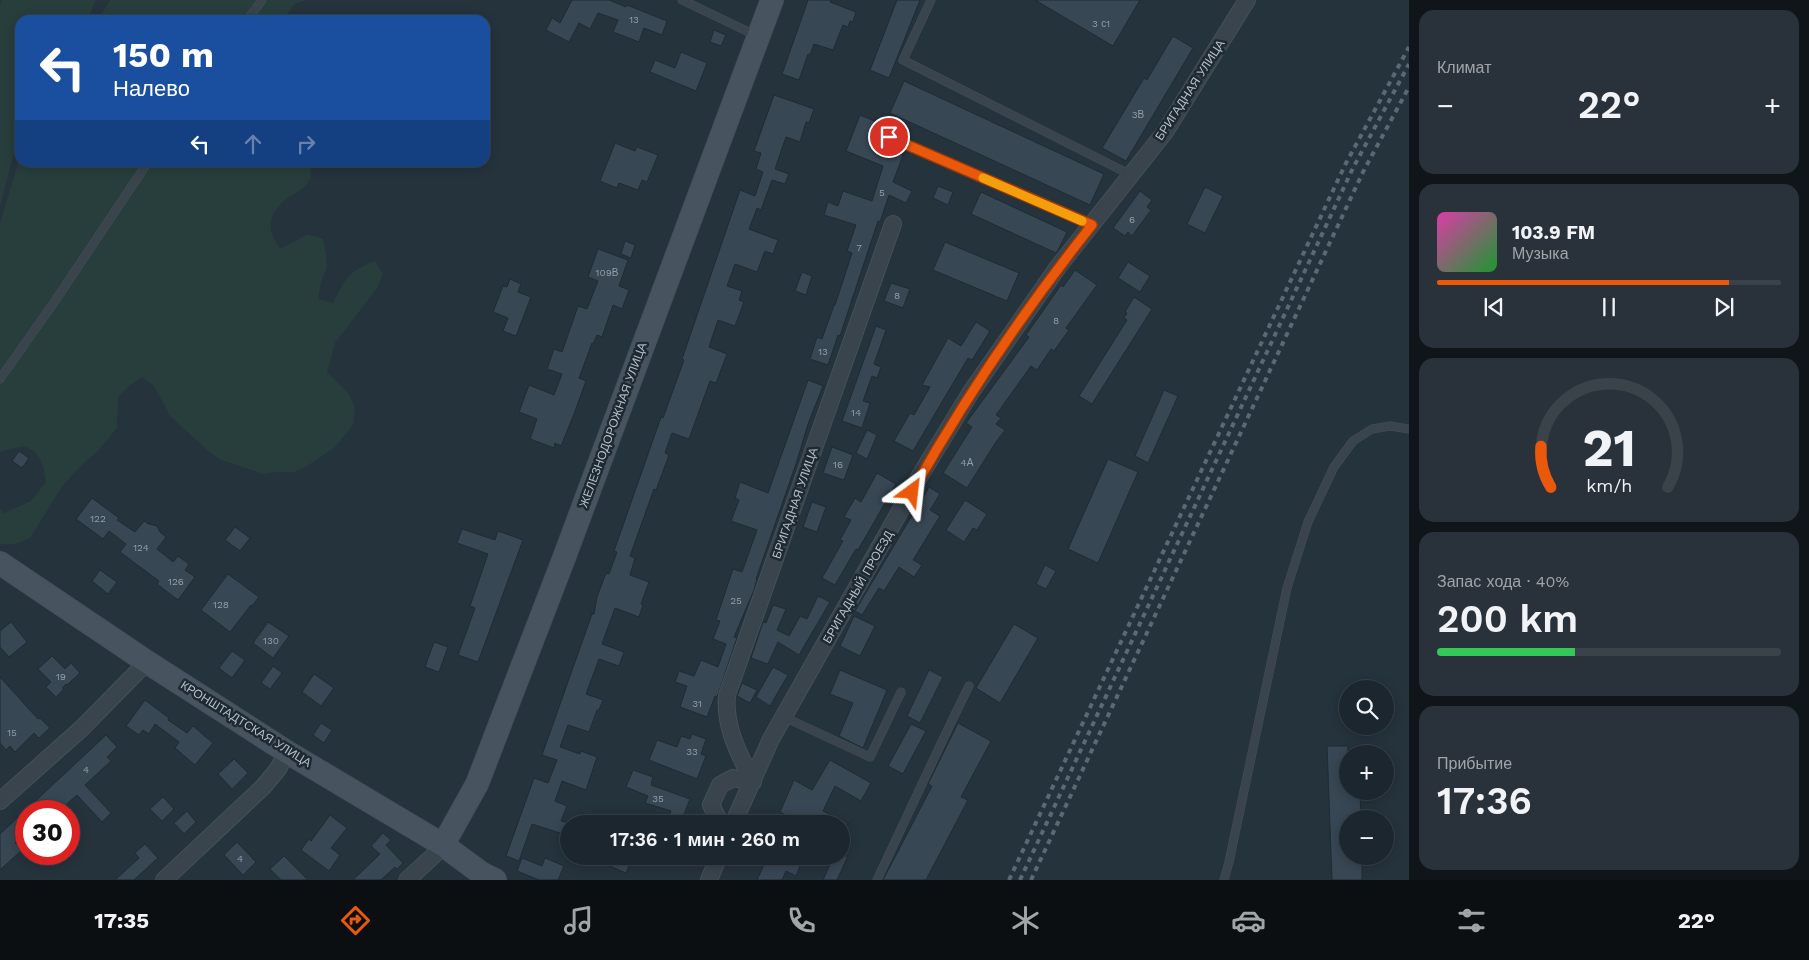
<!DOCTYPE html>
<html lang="ru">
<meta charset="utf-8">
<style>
body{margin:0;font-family:"Work Sans",sans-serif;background:#29323a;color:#f1f3f6;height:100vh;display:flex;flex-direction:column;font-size:19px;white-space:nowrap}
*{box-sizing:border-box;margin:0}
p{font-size:16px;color:#a0a5aa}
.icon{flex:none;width:28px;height:28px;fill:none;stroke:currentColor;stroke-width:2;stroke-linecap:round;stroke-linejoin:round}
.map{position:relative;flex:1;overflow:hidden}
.panel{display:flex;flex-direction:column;gap:10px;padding:10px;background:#0f1519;width:400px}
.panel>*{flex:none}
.hud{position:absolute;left:15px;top:15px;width:475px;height:152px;border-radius:15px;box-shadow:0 2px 12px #0003,0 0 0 1px #3a434a;background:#1a4fa0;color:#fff;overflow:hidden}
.controls{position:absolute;left:1339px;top:680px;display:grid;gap:10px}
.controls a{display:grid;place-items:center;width:55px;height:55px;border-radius:50%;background:#1c262e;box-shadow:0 2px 12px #0003,0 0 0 1px #3a434a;font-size:25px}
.speed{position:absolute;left:15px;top:800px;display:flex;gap:10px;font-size:25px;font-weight:700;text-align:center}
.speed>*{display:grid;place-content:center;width:65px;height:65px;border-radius:50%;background:#1c262e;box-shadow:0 2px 12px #0003,0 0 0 1px #3a434a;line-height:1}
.speed .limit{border:8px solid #d22;background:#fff;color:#111}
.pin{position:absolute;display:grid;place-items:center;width:42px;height:42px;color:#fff;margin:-21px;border:2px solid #fff;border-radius:50%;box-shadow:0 1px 5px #0007}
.me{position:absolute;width:55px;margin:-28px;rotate:30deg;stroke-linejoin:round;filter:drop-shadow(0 0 4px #0008)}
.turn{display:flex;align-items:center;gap:18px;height:105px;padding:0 15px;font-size:22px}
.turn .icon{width:65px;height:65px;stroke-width:2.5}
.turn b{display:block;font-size:35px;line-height:42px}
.lanes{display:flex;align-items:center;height:48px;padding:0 15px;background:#0003;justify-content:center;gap:25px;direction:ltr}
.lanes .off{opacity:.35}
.big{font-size:38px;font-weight:600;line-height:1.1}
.panel .widget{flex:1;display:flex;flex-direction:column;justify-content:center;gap:8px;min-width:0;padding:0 18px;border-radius:15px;background:#29323a}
.panel .dial{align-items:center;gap:0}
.dial svg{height:130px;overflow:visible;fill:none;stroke:#3a434a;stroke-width:7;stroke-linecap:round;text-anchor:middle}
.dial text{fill:#f1f3f6;stroke:none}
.song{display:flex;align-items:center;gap:15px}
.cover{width:60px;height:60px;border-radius:8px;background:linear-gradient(135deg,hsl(320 70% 55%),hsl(130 70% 35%))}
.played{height:5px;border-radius:2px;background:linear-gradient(90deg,#ea580c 85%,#3a434a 85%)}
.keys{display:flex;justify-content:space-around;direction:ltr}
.heat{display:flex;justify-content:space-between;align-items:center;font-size:28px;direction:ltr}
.charge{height:8px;border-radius:4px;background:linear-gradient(90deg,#34c759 40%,#3a434a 0)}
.trip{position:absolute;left:560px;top:815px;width:290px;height:50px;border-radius:25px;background:#1c262e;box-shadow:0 2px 12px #0003,0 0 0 1px #3a434a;font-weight:600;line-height:50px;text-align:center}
.menu{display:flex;height:80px;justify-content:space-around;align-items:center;background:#0b0f12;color:#a0a5aa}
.menu .icon{width:35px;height:35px}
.menu .on{color:#ea580c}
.menu b{font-size:22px;color:#f1f3f6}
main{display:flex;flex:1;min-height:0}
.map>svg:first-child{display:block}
.green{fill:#273e3d}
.building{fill:#374753;stroke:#202b34}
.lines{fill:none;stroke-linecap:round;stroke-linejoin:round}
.lane-casing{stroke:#455059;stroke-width:9}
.street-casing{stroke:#455059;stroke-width:18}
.secondary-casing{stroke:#455059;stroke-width:24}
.lane{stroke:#39444d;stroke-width:8}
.street{stroke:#39444d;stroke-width:16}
.secondary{stroke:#475460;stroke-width:22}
.rail{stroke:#5b6974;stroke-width:4;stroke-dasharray:5 5;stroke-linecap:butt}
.route-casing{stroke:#983908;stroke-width:12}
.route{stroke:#ea580c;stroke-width:9}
.slow{stroke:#f59e0b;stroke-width:9}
.labels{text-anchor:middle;stroke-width:5;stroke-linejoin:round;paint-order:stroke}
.number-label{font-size:10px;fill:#939fa9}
.street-label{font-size:12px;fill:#b4bfc8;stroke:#1e2932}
</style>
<main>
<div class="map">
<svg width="1409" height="880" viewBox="0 0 1409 880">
<rect width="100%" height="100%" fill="#25333d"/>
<path class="green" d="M2,0H96L87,20H20V129L0,207V5Z
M110,0H307L294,4L286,16L288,20H98Z
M20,143V162L310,163C310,167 312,174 310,178C306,188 299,191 291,196C268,211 265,228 280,249L308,234L323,239L326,254L327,268L321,282L318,299L333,303C346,278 348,271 375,261L383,274L377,288L335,343L327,372L349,394L355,408L353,425L334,448L307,466L294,472H278L263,474L219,459L205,448L170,416L154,386L142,377L129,386L118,397L117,428L97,452L85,462L63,485L30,538L16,544H0V510L4,513L31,501L46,482C44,468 41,450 24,447C17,446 7,451 0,452V223L17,167Z"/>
<path class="building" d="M572,0H609L626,7L627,5L667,21L662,35L644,28L639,42L613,32L618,20L598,13L590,29L579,23L569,42L546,30L552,18L560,23Z
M808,0H831L830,2L856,12L853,22L850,21L848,27L843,25L833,50L814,44L810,55L808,54L799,80L782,74Z
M897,0H920L889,78L870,70Z
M1035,0H1140L1113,46Z
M714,30L726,35L721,46L710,42Z
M1173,36L1193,48L1126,161L1102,148L1144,78L1147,80Z
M681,52L707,63L696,91L650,72L655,60L675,68Z
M904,81L1104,174L1090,205L890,113Z
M774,95L814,109L809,123L806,122L800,142L786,137L775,169L789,174L785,184L772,180L761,210L757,208L749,229L778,240L773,254L765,251L757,272L735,264L727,286L742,291L739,300L744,302L735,326L718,320L709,347L727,354L716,383L710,381L689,439L672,433L665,453L669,455L656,490L654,489L630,556L635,558L630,575L649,582L641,604L643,605L639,617L615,608L602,644L624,652L619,666L599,659L586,694L603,700L599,710H597L589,732L568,725L560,747L580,754L581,751L597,757L586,790L562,781L555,801L567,806L561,821L569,823V836L532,824L519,861L506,856L534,778L548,783L557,760L542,755L592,614H594L597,597L606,573L609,574L617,552L614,551L661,417L663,418L684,360L682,359L740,190L755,196L763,172L756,169L761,153L754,151Z
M860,115L882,124L874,143L903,155L893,182L912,191L906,203L889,195L880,222L878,221L840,336L838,335L828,365L810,359L817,337L822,339L834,305H835L852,253L847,251L856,225L824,215L828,202L838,206L843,191L872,201L883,166L846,151Z
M615,143L635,151L637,147L658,155L647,182L642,180L638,190L619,183L617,188L600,181Z
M938,186L953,192L948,205L933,198Z
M1205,187L1223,196L1205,233L1187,224Z
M1140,191L1152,200L1147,207L1151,210L1132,236L1128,232L1125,236L1113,228Z
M981,192L1067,232L1058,250L1056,253L971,214Z
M625,241L635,245L631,258L621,254Z
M945,242L1019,273L1007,301L933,270Z
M598,249L628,260L619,286L629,290L622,309L613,305L602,337L597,335L593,344L592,343L579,378L586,381L574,414L561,446L555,443L554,448L530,439L537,419L519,412L529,385L554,395L562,374L547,369L554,349L562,352L578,306L587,309L598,281L588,277Z
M1128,262L1150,276L1140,292L1118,278Z
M1075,270L1097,285L1066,328L1069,330L1054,351L1051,349L1037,370L1031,366L996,415L1001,418L996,424L1005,430L996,442L967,488L943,473L972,427L966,423L1029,337L1026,335L1061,285L1063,287Z
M802,272L812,276L806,295L795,291Z
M510,279L521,284L518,292L531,297L516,336L503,331L508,318L493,312L503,286L507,287Z
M891,283L910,289L903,308L884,301Z
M1134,297L1152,309L1092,404L1079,396L1127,320L1124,318L1127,313L1125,312Z
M976,322L990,331L972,360L968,358L913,451L894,441L910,413L914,415L930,387L922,385L948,338L961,346Z
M876,326L886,330L874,364L881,367L877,378L872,376L863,401L870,403L862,428L842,421Z
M808,380L823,386L808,424L796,464L756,579H757L754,590L734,637L737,638L717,697L715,696L707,717L680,707L687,686L675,682L679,671L694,676L701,660L718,667L726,644L713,639L720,621L716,620L733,569L742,572L757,530L731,521L739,500L735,498L740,482L768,493Z
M1164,390L1178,396L1148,463L1135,456Z
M867,430L877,435L867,459L856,453Z
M832,447L853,455L844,480L823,473Z
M19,451L29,458L22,468L12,461Z
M1108,459L1138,472L1098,563L1068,549Z
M877,473L896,484L858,550L856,549L835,585L822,578L843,541L840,540L851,520L844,517L855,498L861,502Z
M929,487L940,494L930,510L940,516L913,560L922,565L914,577L899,567L884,591L879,588L862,615L855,611Z
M92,498L119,518L117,520L135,532L144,521L149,524L157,526L160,532L166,537L157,549L173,562L178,556L189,564L185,570L195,577L178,600L157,584L159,581L120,552L126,544L109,531L103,539L76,519Z
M965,500L987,514L977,530L973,528L964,542L946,530Z
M812,502L826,507L817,532L803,527Z
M235,527L250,538L240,551L225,540Z
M462,529L495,540L498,531L523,540L478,662L458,655L475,608L470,606L488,554L457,543Z
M1045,565L1056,571L1046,589L1036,584Z
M100,570L117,582L108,594L92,581Z
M228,574L259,597L252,606L251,605L230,632L201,610Z
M818,596L830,602L799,655L778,642L768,664L751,658L763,622L766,623L773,605L786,609L777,630L789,636L800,616L807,619Z
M854,616L875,626L860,656L840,646Z
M11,622L27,642L9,657L0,647V631Z
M268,622L289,636L273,658L253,643Z
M1014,624L1038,638L1000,703L976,688Z
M434,642L448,647L439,672L425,667Z
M232,651L245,660L232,678L219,668Z
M52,656L65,669L71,663L80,673L67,685L66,684L62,688L64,689L56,697L46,687L51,682L38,669Z
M273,666L282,673L270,689L261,683Z
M773,667L788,675L770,706L756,697Z
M840,670L887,690L863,748L839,736L853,703L830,694Z
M929,670L943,677L920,723L907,716Z
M314,674L334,688L321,706L302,692Z
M0,677L38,719L40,718L50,728L39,738L34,733L15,752L10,746L6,750L0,743Z
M742,683L757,690L750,703L737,696Z
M145,700L169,718L168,720L187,733L193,726L213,743L195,765L175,748L179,742L155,724L149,734L143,730L139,735L126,726Z
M321,723L332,730L324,743L313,735Z
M958,723L991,741L961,797L968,800L926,880H883L932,786L928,784Z
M911,724L926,731L903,774L888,766Z
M692,734L706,739L701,754L706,756L697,779L649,760L657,740L677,747L681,736L690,739Z
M106,735L117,747L107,757L111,761L85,785L111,813L102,822L77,795L59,811H26V833L15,843L22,850L0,870V834Z
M1327,746H1348V791H1360L1361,819H1348V856H1362V880H1332Z
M234,759L248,773L232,789L218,774Z
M830,760L871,783L861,801L835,786L823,811L850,824H804L780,812L794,780L812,790Z
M633,770L653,777L651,785L690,799L680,824H666L671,811L645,803L648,796L626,787Z
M163,797L174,809L162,821L150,809Z
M187,811L196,822L184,834L174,823Z
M330,815L347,828L331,848L340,855L329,871L301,850L309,839L311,841Z
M383,833L391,840L386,845L403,863L397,869L395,867L381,880H353L380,854L371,846Z
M237,842L256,862L243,875L224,855Z
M145,844L158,858L134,880H115L139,858L135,853Z
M284,856L308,880H281L270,869Z
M587,856H633L626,873Z
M768,856L781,862L783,858L800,866L796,876L786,871L782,880H757Z
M834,856H848L837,880H823Z
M522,858L542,866L545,858L564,866L558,880H539L517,871Z"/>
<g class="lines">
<g class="lane-casing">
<path id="lane" d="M682,0L757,36
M931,0L903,60L1131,175
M247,20L262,0
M889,137L1092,225
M0,379L55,301L148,162
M784,717L870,757L901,692
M877,880C908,815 937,750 969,686
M1224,880L1229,862L1287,588L1308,522L1334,467L1353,441L1372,429L1390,426L1409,429"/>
</g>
<g class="street-casing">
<path id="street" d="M753,782C739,754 724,727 727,695L893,224
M0,801L81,729L147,662
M721,824L711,805L720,785L733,778L753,782
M733,824L771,739L921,474L971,392L1058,267L1165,132L1247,0
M164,880L263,787L278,769L287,752
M407,880L433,856L443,845
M709,880L719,856"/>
</g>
<g class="secondary-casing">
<path id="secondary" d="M0,563L147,662L287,752L443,845L481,873L495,880
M443,845L477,784L564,558L772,0"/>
</g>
<use href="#lane" class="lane"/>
<use href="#street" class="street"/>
<use href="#secondary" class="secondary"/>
<path class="rail" d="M1009,880L1345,165L1409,47
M1020,880L1353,168L1409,64
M1031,880L1363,172L1409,87"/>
</g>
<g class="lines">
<g class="route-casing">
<path id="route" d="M889,137L1092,225C1025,309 965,398 912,492"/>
</g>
<use href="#route" class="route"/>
<path class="slow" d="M983,178L1082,221"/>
</g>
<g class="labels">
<g class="number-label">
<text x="634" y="23">13</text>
<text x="1101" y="27">3 с1</text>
<text x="1138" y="118">3В</text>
<text x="882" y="196">5</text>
<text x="1132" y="223">6</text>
<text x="859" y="251">7</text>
<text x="607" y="276">109В</text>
<text x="897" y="299">8</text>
<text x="1056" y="324">8</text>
<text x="823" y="355">13</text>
<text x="856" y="416">14</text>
<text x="967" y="466">4А</text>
<text x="838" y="468">16</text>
<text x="98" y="522">122</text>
<text x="141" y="551">124</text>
<text x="176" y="585">126</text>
<text x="736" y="604">25</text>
<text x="221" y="608">128</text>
<text x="271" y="644">130</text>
<text x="61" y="680">19</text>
<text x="697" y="707">31</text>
<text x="12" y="736">15</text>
<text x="692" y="755">33</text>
<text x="86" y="773">4</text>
<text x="658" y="802">35</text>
<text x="240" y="862">4</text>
</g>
<g class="street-label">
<text transform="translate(1190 90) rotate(-57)" y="4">БРИГАДНАЯ УЛИЦА</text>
<text transform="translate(613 425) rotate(-70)" y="4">ЖЕЛЕЗНОДОРОЖНАЯ УЛИЦА</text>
<text transform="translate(795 503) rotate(-71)" y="4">БРИГАДНАЯ УЛИЦА</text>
<text transform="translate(858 587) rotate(-60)" y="4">БРИГАДНЫЙ ПРОЕЗД</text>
<text transform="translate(246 724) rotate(32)" y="4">КРОНШТАДТСКАЯ УЛИЦА</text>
</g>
</g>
</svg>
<div class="controls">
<a><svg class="icon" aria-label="search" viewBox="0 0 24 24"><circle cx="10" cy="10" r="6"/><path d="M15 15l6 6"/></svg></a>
<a>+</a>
<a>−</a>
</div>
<div class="speed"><div class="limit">30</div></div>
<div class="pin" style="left:889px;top:137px;background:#d93025"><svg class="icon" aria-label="arrive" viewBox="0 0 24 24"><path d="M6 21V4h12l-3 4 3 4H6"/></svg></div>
<svg class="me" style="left:912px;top:492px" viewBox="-20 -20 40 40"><path d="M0-17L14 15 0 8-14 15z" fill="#ea580c" stroke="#fff" stroke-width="4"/></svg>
<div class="trip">17:36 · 1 мин · 260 m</div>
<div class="hud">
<div class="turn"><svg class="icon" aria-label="left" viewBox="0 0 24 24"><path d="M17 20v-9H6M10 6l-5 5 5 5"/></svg><div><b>150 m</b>Налево</div></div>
<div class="lanes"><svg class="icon" aria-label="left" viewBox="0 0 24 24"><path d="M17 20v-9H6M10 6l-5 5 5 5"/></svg><svg class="icon off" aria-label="ahead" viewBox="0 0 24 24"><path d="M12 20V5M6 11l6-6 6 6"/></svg><svg class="icon off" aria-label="right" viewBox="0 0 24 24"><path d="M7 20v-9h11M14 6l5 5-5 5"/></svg></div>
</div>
</div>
<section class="panel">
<div class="widget"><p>Климат</p>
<div class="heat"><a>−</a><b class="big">22°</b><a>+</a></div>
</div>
<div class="widget">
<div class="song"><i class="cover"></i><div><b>103.9 FM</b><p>Музыка</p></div></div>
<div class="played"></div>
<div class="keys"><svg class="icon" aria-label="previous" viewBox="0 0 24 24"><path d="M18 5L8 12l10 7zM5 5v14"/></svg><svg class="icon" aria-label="pause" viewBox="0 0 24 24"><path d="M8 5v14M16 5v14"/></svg><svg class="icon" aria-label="next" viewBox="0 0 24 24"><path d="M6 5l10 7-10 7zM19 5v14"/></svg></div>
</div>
<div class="widget dial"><svg viewBox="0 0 100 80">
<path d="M14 69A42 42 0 1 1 86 69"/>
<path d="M14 69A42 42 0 0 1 8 44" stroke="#ea580c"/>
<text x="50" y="56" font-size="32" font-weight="700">21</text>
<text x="50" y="72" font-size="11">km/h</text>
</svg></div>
<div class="widget"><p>Запас хода · 40%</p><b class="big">200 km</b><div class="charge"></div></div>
<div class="widget"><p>Прибытие</p><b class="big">17:36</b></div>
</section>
</main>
<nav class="menu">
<b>17:35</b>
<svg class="icon on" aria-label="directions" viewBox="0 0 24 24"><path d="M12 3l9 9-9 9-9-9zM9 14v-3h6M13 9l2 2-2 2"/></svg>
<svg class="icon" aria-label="music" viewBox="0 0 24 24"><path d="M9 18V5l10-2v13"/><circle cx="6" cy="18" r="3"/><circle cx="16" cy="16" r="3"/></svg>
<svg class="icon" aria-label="phone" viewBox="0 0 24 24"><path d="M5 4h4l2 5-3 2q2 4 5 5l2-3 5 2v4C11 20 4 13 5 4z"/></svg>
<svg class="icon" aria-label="climate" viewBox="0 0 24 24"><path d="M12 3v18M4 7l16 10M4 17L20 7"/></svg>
<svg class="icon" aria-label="car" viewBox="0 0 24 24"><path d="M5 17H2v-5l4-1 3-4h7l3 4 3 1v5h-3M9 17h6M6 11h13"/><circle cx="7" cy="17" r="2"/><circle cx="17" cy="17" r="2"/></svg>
<svg class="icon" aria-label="filters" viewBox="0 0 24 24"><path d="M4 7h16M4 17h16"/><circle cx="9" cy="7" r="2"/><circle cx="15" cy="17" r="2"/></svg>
<b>22°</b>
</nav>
